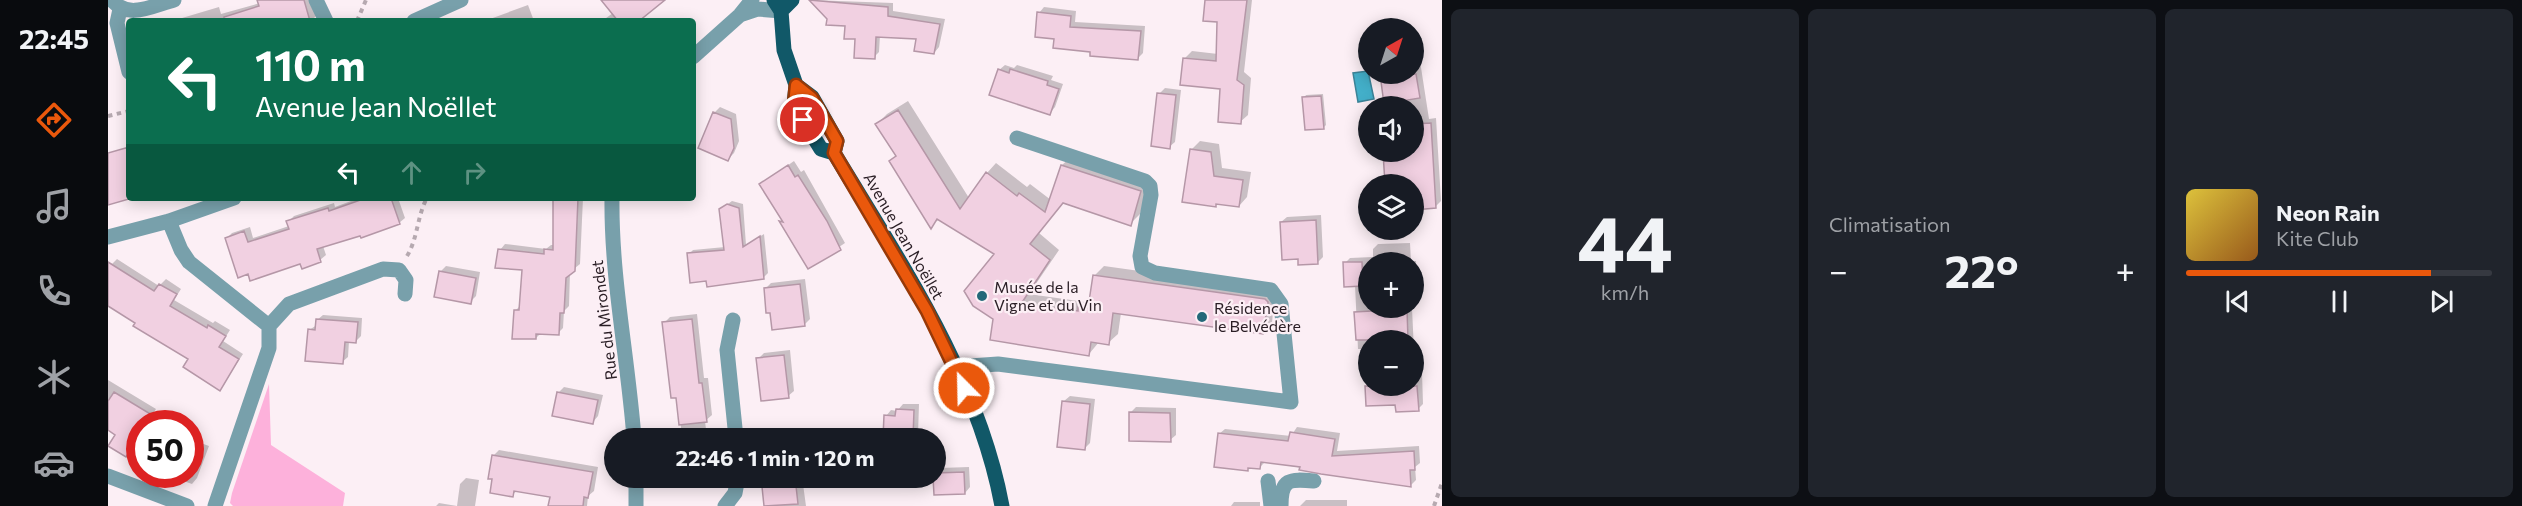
<!DOCTYPE html>
<html lang="fr">
<meta charset="utf-8">
<style>
body{margin:0;font-family:Commissioner,sans-serif;background:#20242c;color:#f1f3f6;height:100vh;display:flex;flex-direction:column;font-size:22px;white-space:nowrap}
*{box-sizing:border-box;margin:0}
p{font-size:20px;color:#9ea1a6}
.icon{flex:none;width:33px;height:33px;fill:none;stroke:currentColor;stroke-width:2;stroke-linecap:round;stroke-linejoin:round}
.map{position:relative;flex:1;overflow:hidden}
.drawer{display:flex;flex-direction:column;gap:9px;padding:9px;background:#0d0f14;width:1080px}
.drawer>*{flex:none}
.guide{position:absolute;left:18px;top:18px;width:570px;height:183px;border-radius:6px;box-shadow:0 3px 15px #0003;background:#0b6e4f;color:#fff;overflow:hidden}
.needle{width:39px;rotate:39deg}
.controls{position:absolute;left:1250px;top:18px;display:grid;gap:12px}
.controls a{display:grid;place-items:center;width:66px;height:66px;border-radius:50%;background:#171b24;box-shadow:0 3px 15px #0003;font-size:30px}
.speed{position:absolute;left:18px;top:410px;display:flex;gap:12px;font-size:30px;font-weight:700;text-align:center}
.speed>*{display:grid;place-content:center;width:78px;height:78px;border-radius:50%;background:#171b24;box-shadow:0 3px 15px #0003;line-height:1}
.speed .limit{border:9px solid #d22;background:#fff;color:#111}
.pin{position:absolute;display:grid;place-items:center;width:51px;height:51px;color:#fff;margin:-26px;border:3px solid #fff;border-radius:50%;box-shadow:0 2px 6px #0007}
.me{position:absolute;width:66px;margin:-33px;rotate:337deg;stroke-linejoin:round;filter:drop-shadow(0 0 4px #0008)}
.turn{display:flex;align-items:center;gap:21px;height:126px;padding:0 30px;font-size:27px}
.turn .icon{width:78px;height:78px;stroke-width:2.5}
.turn b{display:block;font-size:42px;line-height:51px}
.lanes{display:flex;align-items:center;height:57px;padding:0 30px;background:#0003;justify-content:center;gap:30px;direction:ltr}
.lanes .off{opacity:.35}
.big{font-size:45px;font-weight:700;line-height:1.1}
.drawer .widget{flex:1;display:flex;flex-direction:column;justify-content:center;gap:9px;min-width:0;padding:0 21px;border-radius:9px;background:#20242c}
.drawer .dial{align-items:center;gap:0}
.dial b{font-size:78px;line-height:1}
.song{display:flex;align-items:center;gap:18px}
.cover{width:72px;height:72px;border-radius:9px;background:linear-gradient(135deg,hsl(50 70% 55%),hsl(30 70% 35%))}
.played{height:6px;border-radius:3px;background:linear-gradient(90deg,#ea580c 80%,#363941 80%)}
.keys{display:flex;justify-content:space-around;direction:ltr}
.heat{display:flex;justify-content:space-between;align-items:center;font-size:33px;direction:ltr}
.drawer .tiles{flex:1;display:grid;gap:9px;grid-template-columns:repeat(3,1fr)}
.trip{position:absolute;left:496px;top:428px;width:342px;height:60px;border-radius:30px;background:#171b24;box-shadow:0 3px 15px #0003;font-weight:700;line-height:60px;text-align:center}
main{display:flex;flex:1;min-height:0}
.tabs{display:flex;flex-direction:column;width:108px;justify-content:space-around;align-items:center;background:#090b0e;color:#9ea1a6}
.tabs .icon{width:42px;height:42px}
.tabs .active{color:#ea580c}
.tabs b{font-size:27px;color:#f1f3f6}
.map>svg:first-child{display:block}
.green{fill:#fdb1db}
.water{fill:#43afc9;stroke:#3c8498;stroke-width:1.5}
.shadow{fill:#0003;fill-rule:evenodd}
.building{fill:#f1d0e1;stroke:#b597a7;stroke-width:1.5}
.lines{fill:none;stroke-linecap:round;stroke-linejoin:round}
.path{stroke:#b6a9b0;stroke-width:4;stroke-dasharray:4.5 4.5;stroke-linecap:butt}
.minor{stroke:#78a0ab;stroke-width:15}
.major{stroke:#115868;stroke-width:15}
.route-casing{stroke:#983908;stroke-width:15}
.route{stroke:#ea580c;stroke-width:10}
.poi-dot{fill:#236879;stroke:#fceff5;stroke-width:2}
.labels{text-anchor:middle;stroke-width:4.5;stroke-linejoin:round;paint-order:stroke}
.street-label{font-size:16px;fill:#2a1e25;stroke:#fceff5}
.poi-label{font-size:16px;fill:#2a1e25;stroke:#fceff5;text-anchor:start}
</style>
<main>
<nav class="tabs">
<b>22:45</b>
<svg class="icon active" aria-label="directions" viewBox="0 0 24 24"><path d="M12 3l9 9-9 9-9-9zM9 14v-3h6M13 9l2 2-2 2"/></svg>
<svg class="icon" aria-label="music" viewBox="0 0 24 24"><path d="M9 18V5l10-2v13"/><circle cx="6" cy="18" r="3"/><circle cx="16" cy="16" r="3"/></svg>
<svg class="icon" aria-label="phone" viewBox="0 0 24 24"><path d="M5 4h4l2 5-3 2q2 4 5 5l2-3 5 2v4C11 20 4 13 5 4z"/></svg>
<svg class="icon" aria-label="climate" viewBox="0 0 24 24"><path d="M12 3v18M4 7l16 10M4 17L20 7"/></svg>
<svg class="icon" aria-label="car" viewBox="0 0 24 24"><path d="M5 17H2v-5l4-1 3-4h7l3 4 3 1v5h-3M9 17h6M6 11h13"/><circle cx="7" cy="17" r="2"/><circle cx="17" cy="17" r="2"/></svg>
</nav>
<div class="map">
<svg width="1334" height="506" viewBox="0 0 1334 506">
<rect width="100%" height="100%" fill="#fceff5"/>
<path class="green" d="M161,384L163,445L237,493L235,506H125L122,503L124,493Z"/>
<path class="water" d="M1260,71L1266,99L1250,102L1245,73Z"/>
<path class="shadow" d="M151,0H203L208,16L203,21H64L111,7L113,14L152,3Z
M504,0H554L529,21H494L505,13Z
M703,0L785,3V11L837,19L831,47L826,53L809,38L772,35L771,52L766,57L738,25L720,18Z
M1098,0H1144L1136,72L1143,78L1140,115L1132,122L1114,87L1077,58L1084,51L1110,54V21Z
M420,5L426,21H380L382,19Z
M936,7L968,11L967,22L1037,26L1035,53L1029,59L984,50L948,38L931,13Z
M1312,61L1321,119L1328,118L1333,201L1327,207L1305,209V184H1278L1276,152H1305V106H1283V101L1277,102L1273,74H1305V62Z
M897,65L906,68L909,65L945,76L943,80L955,84L947,107L942,113L891,70Z
M1057,88L1073,90L1067,142L1061,147L1051,94Z
M1215,94L1218,125L1216,127L1196,98L1198,95Z
M800,101L861,198L879,173L888,163L919,187L922,184L943,200L954,165L964,156L1042,182L1032,214L1022,224L956,201L931,233L951,250L921,294L977,302L982,298L987,275L996,266L1167,290L1164,323L1155,333L1013,313L1010,334L1000,343L991,342L981,354L886,319L889,254L831,219L823,226L783,161L789,155L769,124L779,114Z
M612,107L628,114L631,141L626,153L620,159L592,147L607,112Z
M1092,141L1111,144L1114,168L1143,172L1139,197L1131,206L1111,203L1107,206L1083,150Z
M686,161L693,172L696,170L737,243L701,267L673,221L675,219L653,184Z
M251,198H290L297,218L291,223L215,246L218,255L212,260L141,273L118,239L124,233L142,227L145,238L181,226L180,222L186,216L226,203L227,207Z
M447,198H475L472,264L462,272L461,306L456,311L455,328L450,333H433L428,338L407,311L413,305L415,269L392,250L397,244L438,249L443,245H447Z
M624,201L635,204L638,245L656,234L660,273L656,277L599,280L581,254L585,250L617,247V206Z
M1213,215L1215,257L1210,262L1192,257L1173,222L1179,217Z
M1302,243L1303,261H1308L1309,280L1305,284V262H1260V308H1304L1307,372H1314L1315,404L1310,409L1289,403L1260,405L1257,349H1250L1247,285L1237,263L1242,258L1265,257V249L1270,244ZM1260,340H1305V386H1260Z
M9,259L51,286L58,279L73,289L66,300L105,323L107,321L122,330L115,341L135,354L112,389L82,358L0,305V262L4,264Z
M338,266L372,272L368,296L362,302L333,271Z
M697,279L702,319L696,325L657,289L663,283Z
M589,314L596,378H600L604,415L597,421L599,438H574L570,396L556,323L562,317Z
M215,315L254,318L253,336L247,342L241,341L240,357L234,362L201,330L209,325V320Z
M682,350L686,391L680,396L650,359L656,353Z
M0,380L48,409L39,423H32V435L17,455L9,434L0,429Z
M456,387L495,395L490,416L485,422L450,393Z
M962,396L987,399L982,443L976,449L956,401Z
M795,404H811L810,435H817V438H759L765,432L777,433L778,416L783,410L789,411Z
M1028,407L1068,408V435L1062,440L1022,413Z
M1189,427L1232,433L1229,451L1311,446L1312,463L1307,467L1308,480L1303,485L1157,462L1151,468L1142,467L1140,469L1111,434L1117,429L1183,436Z
M82,439L101,446L89,478L84,484L56,474H82Z
M391,450L490,467L486,491L480,496L479,506H442L443,496L410,490L404,495L385,456Z
M861,467L862,487L857,493L826,477L832,468Z
M562,477H598L590,479L586,483L563,486Z
M654,477H694L698,506H658Z
M358,478L371,480L367,506H328L331,503L349,506L352,484Z
M1198,500H1239V506H1192Z
M1126,502H1152V506H1123Z"/>
<path class="building" d="M149,0H196L202,21H116V17L151,6Z
M493,0H557L531,21H510Z
M701,0L780,7V16L832,24L826,54L806,51L808,39L768,37L767,59L746,58L747,39H736L737,26L718,25L719,19Z
M1097,0H1139L1129,80L1136,85L1133,124L1110,122L1112,89L1072,85L1075,58L1108,61L1109,22L1095,21Z
M929,12L963,16L962,27L1033,31L1030,60L982,56V52L945,48L946,39L927,37Z
M890,69L901,73L902,69L940,81L939,85L951,89L942,115L881,95Z
M1272,74H1308L1312,98L1276,104Z
M1049,93L1068,95L1062,149L1043,146Z
M1213,96L1216,129L1197,130L1194,97Z
M790,110L852,209L878,172L909,196L911,193L937,212L953,165L1033,191L1023,226L955,203L922,244L942,260L913,304L970,311V307L980,308L985,275L1157,299L1160,302L1155,334L1005,313L1001,345L983,342L981,356L882,340L885,319L865,306L856,291L886,254L829,219L823,229L781,161L788,156L767,124Z
M605,112L623,119L626,148L620,161L590,148Z
M1323,123L1328,208L1306,210L1305,184H1277L1275,152H1305V124Z
M21,147V199L0,205V153Z
M1082,149L1103,152L1106,176L1135,180L1131,207L1108,204V207L1074,202Z
M680,165L687,177L690,175L719,221L733,250L700,269L671,221L675,222L651,184Z
M258,198H283L292,224L253,238L252,236L209,249L213,262L194,269L192,264L142,281L140,274L130,278L117,238L136,231L140,242L181,229L178,221L220,208L221,211Z
M445,198H470L467,271L458,278L456,313H452L451,335L428,334V339H404L406,310H411L414,270L387,268L390,249L436,254V249L445,250Z
M619,204L631,208L635,247L652,236L656,279L599,287L598,281L582,283L579,253L616,250L611,209Z
M1208,220L1210,264L1190,265V259L1174,260L1172,222Z
M0,262L46,291L51,284L69,294L62,306L99,328L100,325L118,336L111,347L131,359L112,391L75,367L80,359L25,326L27,323L0,306Z
M1235,262H1254L1255,286L1236,287Z
M331,271L368,278L363,304L326,297Z
M692,284L697,326L664,330L662,313H658L656,288Z
M1299,309L1300,340H1248L1246,312Z
M208,319L250,322L248,343L237,342L235,364L197,361L200,329L207,330Z
M584,319L591,383H594L599,422L571,425L568,398H563L554,322Z
M676,355L681,398L653,401L648,358Z
M1257,386H1309L1311,411L1288,412L1287,405L1258,406Z
M6,392L44,415L38,423H32V434L18,457L0,446L7,435L0,430V401Z
M449,392L490,400L485,424L444,416Z
M954,401L982,404L977,450L949,447Z
M788,409L806,410L805,438H775L776,415L787,416Z
M1021,412L1062,413L1063,442L1021,441Z
M1182,432L1227,439L1224,456L1306,451L1307,470H1302L1303,487L1213,474L1191,470L1192,467L1153,462L1152,469L1140,468V471L1106,467L1110,433L1180,441Z
M384,455L485,472L480,498L476,497L475,506H440L442,497L406,491L405,497L382,493L384,479H380Z
M856,472L857,494L826,495L825,477H828V473Z
M653,477H687L690,504L656,506Z"/>
<g class="lines">
<path class="path" d="M249,21L258,0
M0,116L21,111
M299,256C310,238 309,216 319,198
M1326,506L1334,483"/>
<path class="minor" d="M4,0C20,20 44,6 66,0
M208,0L218,21
M12,9L9,23L21,72
M632,15L650,9L673,11
M306,21L353,0
M585,57L632,15L644,0
M504,198C503,278 520,358 526,438
M61,221L73,250L81,262L161,326V348L107,506
M0,237L61,221L126,198
M625,320L619,350L628,438
M161,326L181,304L275,269L291,270L298,280L297,294
M848,367L890,364L1183,402L1173,304L1163,290L1047,273L1034,267L1032,256L1043,195L1042,186L1037,181L909,138
M0,476L79,506
M1160,481L1163,506
M528,506V477
M617,506L627,493L630,477
M1173,506C1173,478 1182,479 1206,481"/>
<path class="major" d="M666,0L673,11L676,50L688,85L686,105L713,149L726,153C793,264 870,377 894,506
M673,11L684,0
M688,85L704,97L729,141L726,153"/>
</g>
<g class="lines">
<g class="route-casing">
<path id="route" d="M695,120L686,105L688,85L704,98L729,141L726,153L819,311L856,388"/>
</g>
<use href="#route" class="route"/>
</g>
<g class="poi-dot">
<circle cx="874" cy="296" r="6"/>
<circle cx="1094" cy="317" r="6"/>
</g>
<g class="labels">
<g class="street-label">
<text transform="translate(796 236) rotate(60)" y="6">Avenue Jean Noëllet</text>
<text transform="translate(496 320) rotate(-97)" y="6">Rue du Mirondet</text>
</g>
<g class="poi-label">
<text x="886" y="293">Musée de la<tspan x="886" dy="18">Vigne et du Vin</tspan></text>
<text x="1106" y="314">Résidence<tspan x="1106" dy="18">le Belvédère</tspan></text>
</g>
</g>
</svg>
<div class="controls">
<a><svg class="needle" viewBox="-14 -14 28 28"><path d="M0-13l5 13h-10z" fill="#e53935"/><path d="M0 13l5-13h-10z" fill="#9ea1a6"/></svg></a>
<a><svg class="icon" aria-label="sound" viewBox="0 0 24 24"><path d="M4 9h4l5-4v14l-5-4H4zM17 9q2 3 0 6"/></svg></a>
<a><svg class="icon" aria-label="layers" viewBox="0 0 24 24"><path d="M12 4l9 5-9 5-9-5zM3 14l9 5 9-5"/></svg></a>
<a>+</a>
<a>−</a>
</div>
<div class="speed"><div class="limit">50</div></div>
<div class="pin" style="left:695px;top:120px;background:#d93025"><svg class="icon" aria-label="arrive" viewBox="0 0 24 24"><path d="M6 21V4h12l-3 4 3 4H6"/></svg></div>
<svg class="me" style="left:856px;top:388px" viewBox="-20 -20 40 40"><circle r="17" fill="#ea580c" stroke="#fff" stroke-width="3"/><path d="M0-11L8 9 0 5-8 9z" fill="#fff"/></svg>
<div class="trip">22:46 · 1 min · 120 m</div>
<div class="guide">
<div class="turn"><svg class="icon" aria-label="left" viewBox="0 0 24 24"><path d="M17 20v-9H6M10 6l-5 5 5 5"/></svg><div><b>110 m</b>Avenue Jean Noëllet</div></div>
<div class="lanes"><svg class="icon" aria-label="left" viewBox="0 0 24 24"><path d="M17 20v-9H6M10 6l-5 5 5 5"/></svg><svg class="icon off" aria-label="ahead" viewBox="0 0 24 24"><path d="M12 20V5M6 11l6-6 6 6"/></svg><svg class="icon off" aria-label="right" viewBox="0 0 24 24"><path d="M7 20v-9h11M14 6l5 5-5 5"/></svg></div>
</div>
</div>
<section class="drawer">
<div class="tiles">
<div class="widget dial"><b>44</b><p>km/h</p></div>
<div class="widget"><p>Climatisation</p>
<div class="heat"><a>−</a><b class="big">22°</b><a>+</a></div>
</div>
<div class="widget">
<div class="song"><i class="cover"></i><div><b>Neon Rain</b><p>Kite Club</p></div></div>
<div class="played"></div>
<div class="keys"><svg class="icon" aria-label="previous" viewBox="0 0 24 24"><path d="M18 5L8 12l10 7zM5 5v14"/></svg><svg class="icon" aria-label="pause" viewBox="0 0 24 24"><path d="M8 5v14M16 5v14"/></svg><svg class="icon" aria-label="next" viewBox="0 0 24 24"><path d="M6 5l10 7-10 7zM19 5v14"/></svg></div>
</div>
</div>
</section>
</main>
